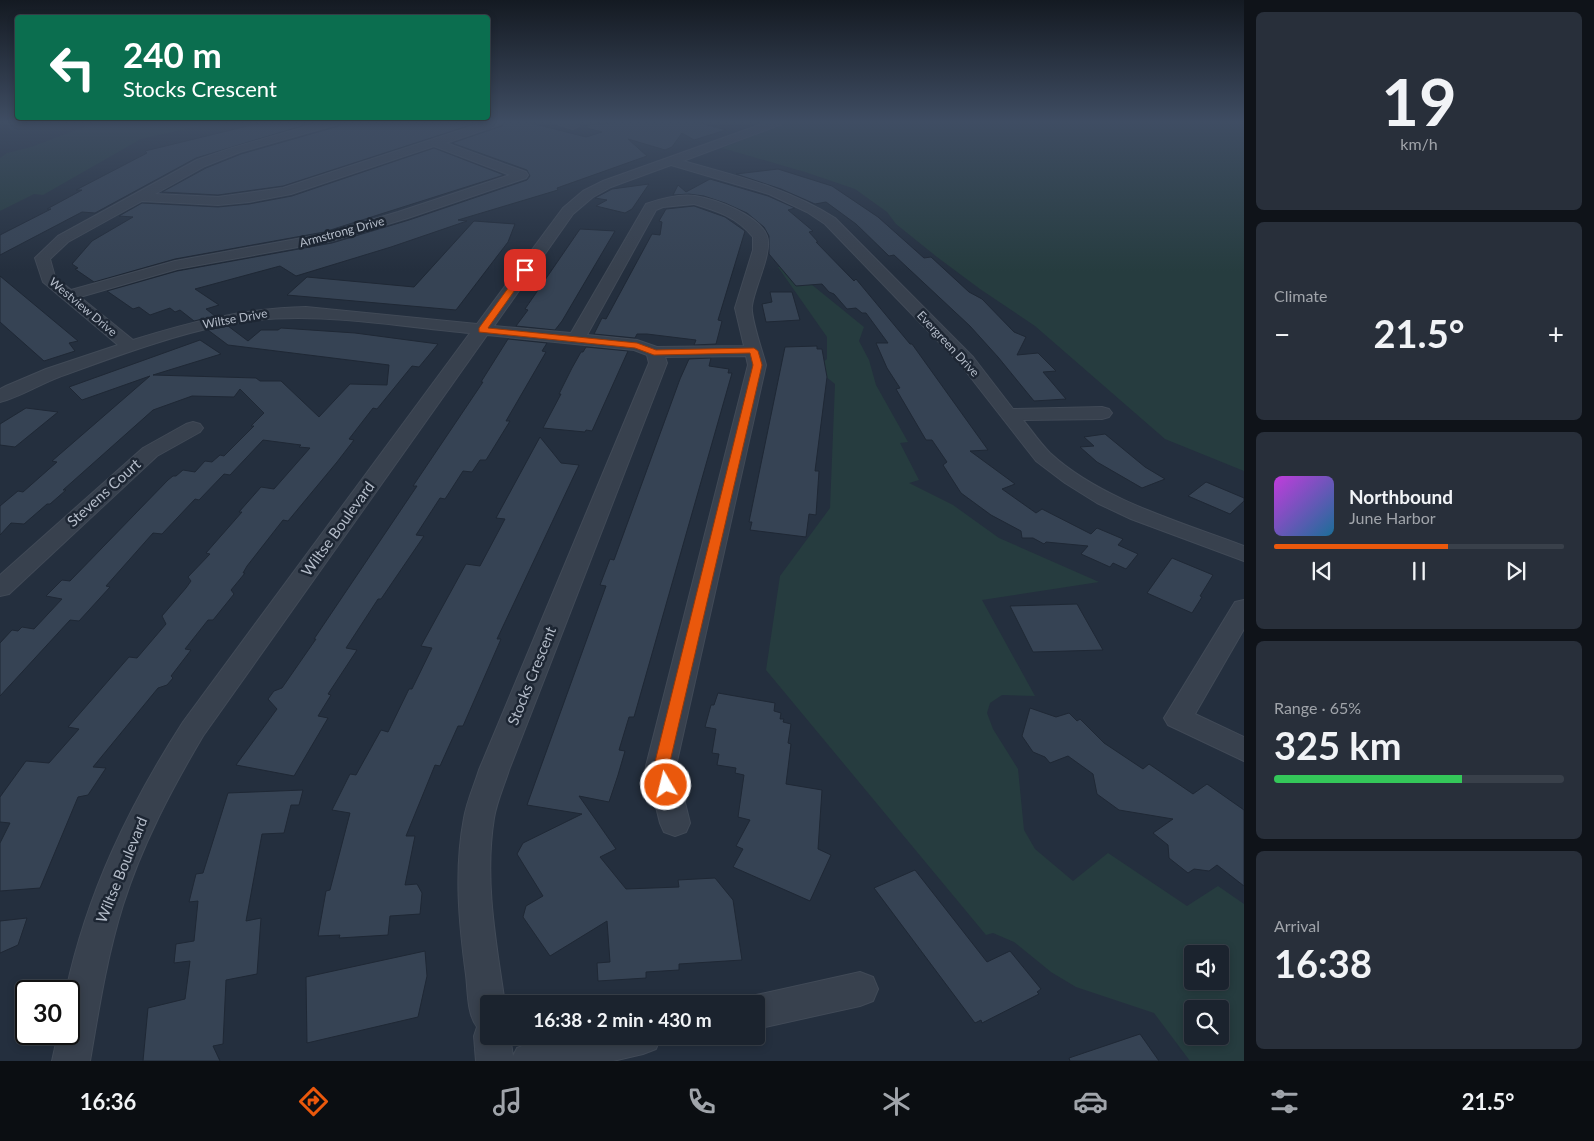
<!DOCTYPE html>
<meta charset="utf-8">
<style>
body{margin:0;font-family:Lato,sans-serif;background:#282f3a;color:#f1f3f6;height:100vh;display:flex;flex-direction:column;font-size:19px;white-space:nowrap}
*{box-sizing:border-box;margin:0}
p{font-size:16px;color:#a0a4aa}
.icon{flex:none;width:28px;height:28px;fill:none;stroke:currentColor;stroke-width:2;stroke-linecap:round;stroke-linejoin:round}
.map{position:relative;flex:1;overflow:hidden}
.sheet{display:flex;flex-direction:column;gap:12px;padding:12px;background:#0f1319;width:350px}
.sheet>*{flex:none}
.hud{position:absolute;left:15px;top:15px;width:475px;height:105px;border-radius:5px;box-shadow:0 2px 8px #0003,0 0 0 1px #39404a;background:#0b6e4f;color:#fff;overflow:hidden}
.tools{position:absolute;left:1184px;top:945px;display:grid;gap:10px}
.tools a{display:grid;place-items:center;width:45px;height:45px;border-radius:5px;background:#1b232e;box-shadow:0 2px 8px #0003,0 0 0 1px #39404a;font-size:25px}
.speed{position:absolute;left:15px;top:980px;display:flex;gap:10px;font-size:25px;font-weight:700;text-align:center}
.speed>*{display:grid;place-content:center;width:65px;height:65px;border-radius:50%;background:#1b232e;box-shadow:0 2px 8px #0003,0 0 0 1px #39404a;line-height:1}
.speed .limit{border:2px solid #111;border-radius:8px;background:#fff;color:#111}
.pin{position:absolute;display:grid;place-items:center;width:42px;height:42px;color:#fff;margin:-21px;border-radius:10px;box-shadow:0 2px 8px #0006}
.me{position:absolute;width:55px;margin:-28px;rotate:352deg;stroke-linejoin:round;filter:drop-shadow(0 0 4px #0008)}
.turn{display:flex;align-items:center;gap:18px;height:105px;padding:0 25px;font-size:22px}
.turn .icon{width:65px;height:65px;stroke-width:2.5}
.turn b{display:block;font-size:35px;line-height:42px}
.big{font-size:38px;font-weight:700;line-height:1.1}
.sheet .tile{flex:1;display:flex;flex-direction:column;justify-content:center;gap:8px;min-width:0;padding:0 18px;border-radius:8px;background:#282f3a}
.sheet .dial{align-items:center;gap:0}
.dial b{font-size:65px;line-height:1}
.song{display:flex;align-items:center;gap:15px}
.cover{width:60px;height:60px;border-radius:8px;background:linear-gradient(135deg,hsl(290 70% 55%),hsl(200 70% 35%))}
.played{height:5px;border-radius:2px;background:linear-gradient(90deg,#ea580c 60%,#39404a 60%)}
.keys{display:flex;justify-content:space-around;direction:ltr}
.heat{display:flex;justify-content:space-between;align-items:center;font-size:28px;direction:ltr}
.charge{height:8px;border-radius:4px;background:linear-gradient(90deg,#34c759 65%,#39404a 0)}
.trip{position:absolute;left:480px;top:995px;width:285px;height:50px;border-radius:5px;background:#1b232e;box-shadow:0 2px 8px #0003,0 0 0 1px #39404a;font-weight:700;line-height:50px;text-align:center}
.tabs{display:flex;height:80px;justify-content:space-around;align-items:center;background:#0b0e12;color:#a0a4aa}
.tabs .icon{width:35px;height:35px}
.tabs .active{color:#ea580c}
.tabs b{font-size:22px;color:#f1f3f6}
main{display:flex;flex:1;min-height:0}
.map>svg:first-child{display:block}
.green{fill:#263c3f;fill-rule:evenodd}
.building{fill:#364354;stroke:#1f2835}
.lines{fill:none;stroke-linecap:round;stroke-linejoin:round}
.minor-casing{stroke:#414a57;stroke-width:2}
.minor{fill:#38414e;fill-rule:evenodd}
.route{fill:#ea580c;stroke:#983908}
.labels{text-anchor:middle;stroke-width:5;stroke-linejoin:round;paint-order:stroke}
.far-street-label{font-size:12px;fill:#b4bcc9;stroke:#1d2633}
.street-label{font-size:15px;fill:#b4bcc9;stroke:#1d2633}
</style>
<main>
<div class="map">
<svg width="1244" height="1061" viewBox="0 0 1244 1061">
<rect width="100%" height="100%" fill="#242f3e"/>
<path class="green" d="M97,122H216L141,139L43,195L34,194L0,211V158L7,153L31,147Z
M787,122H1244V471L1165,439L1035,326L980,289L937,257L896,224L887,212L855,189L805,172L722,148Z
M778,267H790L864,327L859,341L869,360L876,385L908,442L900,443L919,480L909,483L953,505L999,538L1099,582L982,600L1035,696L1002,695L990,703L987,713L993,729L1018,769L1024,830L1035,849L1073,881L1108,853L1187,906L1218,886L1244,904V1061H1190L1154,1013L1076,987L1051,972L1014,942L993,933L986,935L766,670L780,576L830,508L835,384L825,376L823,362L827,359V337ZM1192,954H1220V981H1192ZM1192,1009H1220V1036H1192Z"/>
<path class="building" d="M264,122H315L196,158L95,213L82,212L0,255V235L51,209H47L82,190H76L147,153L145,151Z
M341,122H480L283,186L218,195L162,192L206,168L241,154L339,126Z
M504,122H527L586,137L602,132L587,128V125L615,123L614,122H697L726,130L694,140L682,133L672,147L665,150L628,139L647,156L557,188L558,190L458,220L467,221L391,247L296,276L280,266L195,289L219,305L206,309L215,316L194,321L180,310L175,312L170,308L150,315L139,307L133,309L107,291L177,271L332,243L409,220L527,180L530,176L527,170L452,143L502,126Z
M434,148L504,175L324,232L175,259L94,282L75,269L78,268L72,264L92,241L133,217L119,216L142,203L218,207L249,204L292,196Z
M778,169L832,186L878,217L924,258L931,257L969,292L982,299L1014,332L1026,337L1017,355L1038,353L1056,371L1043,372L1066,399L1034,401L998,357L970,326L894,255L889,256L856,224L826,202L815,204L781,189L736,174Z
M710,179L768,196L795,208L788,210L813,231L809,232L818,242H816L854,281L856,279L910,344H912L988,450L970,451L1015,484L1002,489L1036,513L1042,509L1091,534L1097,528L1123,539L1118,545L1138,554L1126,569L1113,563L1110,567L1081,554L1088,546L1046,542L1044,544L1033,538H1022L1021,531L991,515L961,493L943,465L947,462L932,440H926L896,389L900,388L887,368L876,343H888L866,313H862L856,308L847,309L834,294L829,292L822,284L796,286L769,254V236L764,227L747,213L725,203L704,196L689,194L673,195L678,185L686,192Z
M649,184L632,209L625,213L596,206L607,200L595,198L612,189Z
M694,206L725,217L745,231L718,320L722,321L716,344L694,345L696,340L647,334H637L635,338L594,334L602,318L606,319L652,234L660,235L662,222L659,221L666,209Z
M474,221L515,224L508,242L456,310L287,295L307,277L414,287Z
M580,229L615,231L562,321L555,330L516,326L528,310L525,309Z
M0,276L78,341L69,343L75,351L44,361L0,322Z
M770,292H792L800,320L766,322L762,304L772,302Z
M228,326L248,341L261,330H278L281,328L355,333L438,344L419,367L412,366L377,409L373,408L349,439L354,440L337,462L288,521L283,520L247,566L243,573H245L231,590L234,594L213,620H208L185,649L191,650L171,676L173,678L167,685L158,688L93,767L106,768L88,795L78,797L40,888L0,891V843L10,823L0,822V797L26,761L49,763L79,729L68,727L129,657L137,658L166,624L162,616L186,588L191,581L188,577L210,554L206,553L242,512H239L261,487L274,489L310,448L299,447L301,445L263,440L230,475L224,474L199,500L195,499L162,534L153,533L106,586L110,587L79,621L70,620L0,696V643L12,630L18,631L22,627L34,629L62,599L46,596L62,580L70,581L168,480L173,476H176L183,470L195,472L205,461L212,462L220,455L224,456L254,426H251L264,413L240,389L234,397L192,396L153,410L63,490H66L50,504H47L24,524L11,523L0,535V506L18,491L23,492L57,462L52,461L150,376L82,400L69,387L200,340L221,354L153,375L256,378L260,381H281L319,417L350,384L387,385L389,365L228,345L208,330Z
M508,339L547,343L542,351L546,352L506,421H510L486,460H480L472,472L463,471L445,499L440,498L416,535L424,536L381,599H378L346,648L357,650L328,694L331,695L318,716L328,718L294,776L236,765L277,709L268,699L274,691L282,688L316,639H314L417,486H413L483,382H481Z
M817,346V349H822L827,377L815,471H819L816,515L809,514L806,537L750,530L752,522H749L785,347Z
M586,347L628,351L592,431L586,430L585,432L543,428L561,394H559L572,368L581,352H583Z
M711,358L709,366L729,369L728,373H732L634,717H629L619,750L625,751L618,775L609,802L579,796L616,849L600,857L626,889L679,887L678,880L715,878L733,900L742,960L679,964V970L646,972V978L598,981L597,963L610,962L607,921L550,956L523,917L526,906L543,896L517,854L523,843L582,814L527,805L606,586L600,585L610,559L614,560L680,379L689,359Z
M26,408L58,412L15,447L0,445V424Z
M1105,434L1145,467L1165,479L1142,488L1097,462L1080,447L1094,446L1084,437Z
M540,437L561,463L579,465L497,639H501L463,726H458L440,766L435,765L406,836H415L405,885L417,884L422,893L420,914L390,916L388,935L339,938L340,935L318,936L326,891L330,890L350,813L332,810L350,774L356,775L381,730L388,732L409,689H412L432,648L421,646L466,564L480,566L505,519L496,518Z
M1206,482L1244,498V501L1230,514L1188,496Z
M1172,558L1213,575L1200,596L1202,597L1192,613L1147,593Z
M1077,604L1103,650L1033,652L1010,606Z
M718,693L775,703L774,711L781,713L780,719H784L783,722L791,724L788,743L791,744L786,784L822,790L818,849L831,855L810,901L733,867L743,849L736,846L750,820L738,817L744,775L735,773L736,768L717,765L719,754L712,753L716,729L705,727L711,705H714Z
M1030,708L1056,717L1069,713L1077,721L1080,719L1104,743L1143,769L1149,764L1193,794L1207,784L1244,810V886L1217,865L1209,871L1194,869L1188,873L1169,858L1168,845L1153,833L1173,819L1119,810L1097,794L1093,774L1068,756L1050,763L1045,757L1033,752L1022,736Z
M303,790L299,805H291L284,833L262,834L246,921L261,918L257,974L226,980L223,1044L213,1046L220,1061H143L148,1008L185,999L190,961L174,963L176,944L194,941L198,901L189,902L196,874L203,873L228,793Z
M915,870L987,962L1010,951L1041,989L1037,992L1039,994L982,1023L981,1020L975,1023L874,888Z
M27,918L18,945L0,953V921Z
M425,951L427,976L418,1017L307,1043L306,977Z
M1140,1034L1159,1061H1070L1069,1058Z"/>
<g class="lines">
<g class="minor-casing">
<path id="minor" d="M322,122H339L338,124L240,152L205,166L155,194L218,197L283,188L486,122H502L501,124L446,143L526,172L528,175L526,178L408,218L331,241L177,269L80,297L133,340C190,322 246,308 306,307L477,324L563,208L583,191L603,181L768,122H783L782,124L683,161C736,176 788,188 835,218L973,357L1013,409L1102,407L1109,409L1112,413L1109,417L1102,419L1023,420C1032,431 1040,443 1050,453C1101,500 1181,522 1244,546V561L1131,519L1097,503L1065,483L1036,461L961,365L825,224L807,212L769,194L671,165L611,187L593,197L573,214L494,326L571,333L646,204C660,199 680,194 695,196C715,199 759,215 767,236C773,252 754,288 752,306C750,316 763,353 766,365L676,766L690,823L686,832L675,836L664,832L660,823L646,766L748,365L746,356L665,357L667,363L509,770C504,786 497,801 494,818C484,880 496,942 505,1004H489V1036H510L513,1056L517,1048C561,1029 614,1036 661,1036L656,1049L643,1054L613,1061H476L474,1036L477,1027C467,1014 468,991 466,975C459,923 454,870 464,818C467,801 474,786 479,770L649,363L647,355L634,350L487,335L203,736C171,790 142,845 123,905C107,956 99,1008 90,1061H52L58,1034H69V991H66C87,893 129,806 183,722L470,333C392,326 307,309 229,324C172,335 114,357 59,377C40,384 20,397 0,402V389L6,386L46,369L118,345L43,282L35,258L58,236L197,160L232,148ZM434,146L510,175L398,212L324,234L175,261L71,290L55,277L50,259L68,242L142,201L218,205L249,202L291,194ZM694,204C717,211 737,217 753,237V250L735,308L744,346L657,347L637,340L587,335L656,210L663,207Z
M556,122H572L579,126L573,129L557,124Z
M193,422L200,424L203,428L200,432L157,456L9,594L0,596V575L143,448L186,424Z
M1244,600V629L1195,714L1244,737V761L1168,725L1164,718L1235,602Z
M860,972L873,977L878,989L873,1001L860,1006L756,1029V1004H741L743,1000L756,995Z"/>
</g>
<use href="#minor" class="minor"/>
</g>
<linearGradient id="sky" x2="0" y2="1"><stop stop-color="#141a22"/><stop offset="0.45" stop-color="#3f4d63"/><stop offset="1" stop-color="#3f4d63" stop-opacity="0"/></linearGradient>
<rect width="1244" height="271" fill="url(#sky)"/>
<path class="route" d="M525,268L529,270L488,328L637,343L656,350L754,348L758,351L762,365L669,766L673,785L671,789L666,791L660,789L654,766L753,365L750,353L654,355L635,348L479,332V328L522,269Z"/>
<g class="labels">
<g class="far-street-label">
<text transform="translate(342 232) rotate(-15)" y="4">Armstrong Drive</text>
<text transform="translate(83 307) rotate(40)" y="4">Westview Drive</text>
<text transform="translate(235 319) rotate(-10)" y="4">Wiltse Drive</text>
<text transform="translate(948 344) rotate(47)" y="4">Evergreen Drive</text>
</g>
<g class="street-label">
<text transform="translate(104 493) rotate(-42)" y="5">Stevens Court</text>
<text transform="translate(338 529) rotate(-54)" y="5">Wiltse Boulevard</text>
<text transform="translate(532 676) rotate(-68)" y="5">Stocks Crescent</text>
<text transform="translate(122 870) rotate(-68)" y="5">Wiltse Boulevard</text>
</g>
</g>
</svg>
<div class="tools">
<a><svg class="icon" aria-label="sound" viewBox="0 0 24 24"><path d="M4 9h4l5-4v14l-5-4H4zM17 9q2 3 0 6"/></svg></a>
<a><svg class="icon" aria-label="search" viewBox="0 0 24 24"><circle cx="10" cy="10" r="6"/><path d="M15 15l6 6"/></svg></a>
</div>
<div class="speed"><div class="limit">30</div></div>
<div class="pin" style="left:525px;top:270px;background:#d93025"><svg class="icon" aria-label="arrive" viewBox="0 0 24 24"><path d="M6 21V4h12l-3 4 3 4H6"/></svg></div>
<svg class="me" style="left:666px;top:785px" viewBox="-20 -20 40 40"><circle r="17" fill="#ea580c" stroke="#fff" stroke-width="3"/><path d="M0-11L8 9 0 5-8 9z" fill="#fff"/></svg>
<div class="trip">16:38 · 2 min · 430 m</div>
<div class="hud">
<div class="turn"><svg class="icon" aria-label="left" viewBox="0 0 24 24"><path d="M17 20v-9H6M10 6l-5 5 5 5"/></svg><div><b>240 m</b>Stocks Crescent</div></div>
</div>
</div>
<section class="sheet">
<div class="tile dial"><b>19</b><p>km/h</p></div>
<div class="tile"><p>Climate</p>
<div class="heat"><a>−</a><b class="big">21.5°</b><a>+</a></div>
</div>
<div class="tile">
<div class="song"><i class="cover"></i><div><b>Northbound</b><p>June Harbor</p></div></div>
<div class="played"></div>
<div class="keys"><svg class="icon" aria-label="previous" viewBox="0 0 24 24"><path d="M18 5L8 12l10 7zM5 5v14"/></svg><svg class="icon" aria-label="pause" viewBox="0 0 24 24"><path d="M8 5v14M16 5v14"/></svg><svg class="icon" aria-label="next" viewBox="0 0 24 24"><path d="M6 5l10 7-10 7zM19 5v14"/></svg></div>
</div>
<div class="tile"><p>Range · 65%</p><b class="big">325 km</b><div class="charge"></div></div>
<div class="tile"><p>Arrival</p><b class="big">16:38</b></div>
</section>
</main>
<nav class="tabs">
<b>16:36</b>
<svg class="icon active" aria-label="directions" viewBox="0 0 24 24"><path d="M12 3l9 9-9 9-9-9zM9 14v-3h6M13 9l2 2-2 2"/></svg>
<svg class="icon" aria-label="music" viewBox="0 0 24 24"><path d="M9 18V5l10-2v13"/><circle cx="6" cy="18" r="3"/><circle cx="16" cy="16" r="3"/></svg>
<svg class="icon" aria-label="phone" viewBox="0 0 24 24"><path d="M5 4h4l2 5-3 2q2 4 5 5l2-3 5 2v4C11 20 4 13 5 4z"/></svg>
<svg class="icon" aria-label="climate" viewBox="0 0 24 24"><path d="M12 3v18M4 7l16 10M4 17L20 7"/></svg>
<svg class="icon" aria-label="car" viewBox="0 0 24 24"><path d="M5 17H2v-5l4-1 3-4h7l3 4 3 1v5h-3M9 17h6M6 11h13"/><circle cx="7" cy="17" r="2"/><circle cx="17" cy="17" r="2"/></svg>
<svg class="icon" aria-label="filters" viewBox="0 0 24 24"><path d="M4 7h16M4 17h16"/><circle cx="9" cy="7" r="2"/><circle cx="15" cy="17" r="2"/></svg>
<b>21.5°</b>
</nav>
